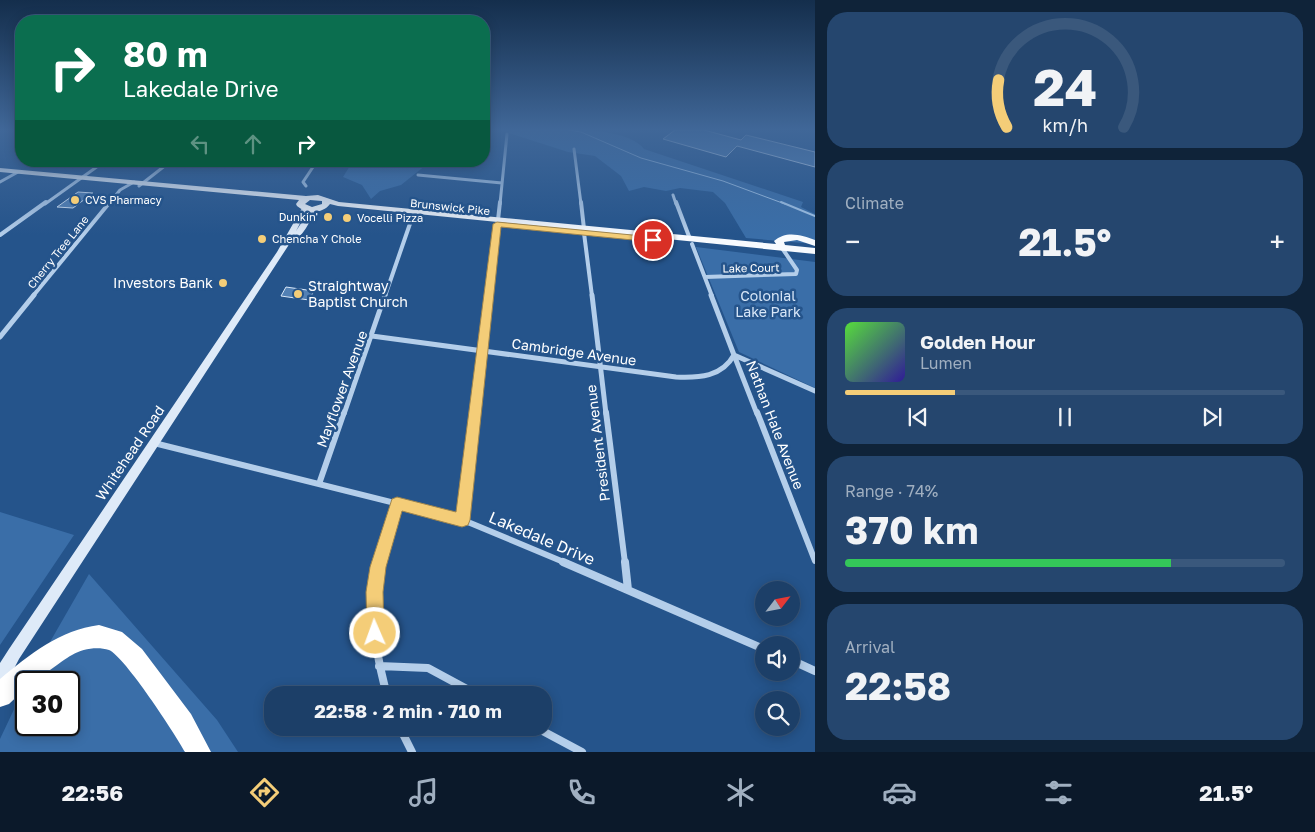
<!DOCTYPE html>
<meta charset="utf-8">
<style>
body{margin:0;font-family:"Golos Text",sans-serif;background:#25466e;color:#f1f3f6;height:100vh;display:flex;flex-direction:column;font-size:19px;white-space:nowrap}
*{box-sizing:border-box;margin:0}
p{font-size:16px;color:#a0afc0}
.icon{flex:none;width:28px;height:28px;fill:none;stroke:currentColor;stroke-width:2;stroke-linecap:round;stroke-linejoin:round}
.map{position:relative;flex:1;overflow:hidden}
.panel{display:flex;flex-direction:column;gap:12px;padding:12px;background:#0f2339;width:500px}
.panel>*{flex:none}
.guide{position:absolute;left:15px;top:15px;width:475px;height:152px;border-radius:20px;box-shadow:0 2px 12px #0003,0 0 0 1px #3a587c;background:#0b6e4f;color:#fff;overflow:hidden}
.needle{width:32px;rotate:58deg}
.fabs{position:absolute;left:755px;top:581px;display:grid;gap:10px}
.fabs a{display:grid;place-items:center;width:45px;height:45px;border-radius:50%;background:#1c3f68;box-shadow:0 2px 12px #0003,0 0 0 1px #3a587c;font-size:25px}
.speed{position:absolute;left:15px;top:671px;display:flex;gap:10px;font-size:25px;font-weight:700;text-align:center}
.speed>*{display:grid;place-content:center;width:65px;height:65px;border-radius:50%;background:#1c3f68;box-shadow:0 2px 12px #0003,0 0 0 1px #3a587c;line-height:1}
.speed .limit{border:2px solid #111;border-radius:8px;background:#fff;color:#111}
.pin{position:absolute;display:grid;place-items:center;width:42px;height:42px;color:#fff;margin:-21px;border:2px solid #fff;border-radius:50%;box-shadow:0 1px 5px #0007}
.me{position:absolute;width:55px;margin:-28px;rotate:358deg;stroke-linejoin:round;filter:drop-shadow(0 0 4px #0008)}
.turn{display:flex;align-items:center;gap:18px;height:105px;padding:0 25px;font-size:22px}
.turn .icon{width:65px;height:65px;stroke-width:2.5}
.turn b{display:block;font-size:35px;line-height:42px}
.lanes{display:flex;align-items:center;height:48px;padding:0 25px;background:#0003;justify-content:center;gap:25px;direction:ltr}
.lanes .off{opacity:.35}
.big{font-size:38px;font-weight:700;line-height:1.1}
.panel .card{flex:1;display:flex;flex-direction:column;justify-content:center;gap:8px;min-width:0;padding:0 18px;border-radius:20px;background:#25466e}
.panel .dial{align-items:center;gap:0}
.dial svg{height:130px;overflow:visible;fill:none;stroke:#3a587c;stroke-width:7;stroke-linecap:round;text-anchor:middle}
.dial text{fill:#f1f3f6;stroke:none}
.song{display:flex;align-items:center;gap:15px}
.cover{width:60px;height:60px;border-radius:8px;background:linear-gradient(135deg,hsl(110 70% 55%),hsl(250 70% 35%))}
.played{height:5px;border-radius:2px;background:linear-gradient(90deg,#f4cd78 25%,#3a587c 25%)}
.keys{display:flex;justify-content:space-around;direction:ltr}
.heat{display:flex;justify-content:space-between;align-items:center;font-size:28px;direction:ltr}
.charge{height:8px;border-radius:4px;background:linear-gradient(90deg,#34c759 74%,#3a587c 0)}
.trip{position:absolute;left:264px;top:686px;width:288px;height:50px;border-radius:20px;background:#1c3f68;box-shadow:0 2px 12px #0003,0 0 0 1px #3a587c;font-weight:700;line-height:50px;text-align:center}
.dock{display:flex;height:80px;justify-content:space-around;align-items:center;background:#0b192a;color:#a0afc0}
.dock .icon{width:35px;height:35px}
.dock .current{color:#f4cd78}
.dock b{font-size:22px;color:#f1f3f6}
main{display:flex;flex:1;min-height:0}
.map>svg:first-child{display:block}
.green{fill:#3a6ea8}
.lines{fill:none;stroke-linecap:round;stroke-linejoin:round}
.stream-far1{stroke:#a8c9eb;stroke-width:1}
.stream{stroke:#a8c9eb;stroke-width:2}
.building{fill:#5280b4;stroke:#d8e7f8}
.street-far4{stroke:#b4ceea;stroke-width:3}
.street-far3{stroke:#b4ceea;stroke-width:4}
.street-far2{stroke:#b4ceea;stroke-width:5}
.street-far1{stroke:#b4ceea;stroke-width:6}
.street{stroke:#b4ceea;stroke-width:8}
.secondary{fill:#deeaf8;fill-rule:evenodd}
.primary{fill:#f7fafe;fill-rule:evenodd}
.highway{fill:#fff;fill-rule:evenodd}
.route{fill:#f4cd78;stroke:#9f854e}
.poi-dot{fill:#f4cd78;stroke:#25548b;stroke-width:2}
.labels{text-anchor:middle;stroke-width:5;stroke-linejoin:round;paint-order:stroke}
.far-poi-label{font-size:11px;fill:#fff;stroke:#25548b;text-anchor:start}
.far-street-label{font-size:11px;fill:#fff;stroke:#25548b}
.poi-label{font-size:14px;fill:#fff;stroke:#25548b;text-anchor:end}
.park-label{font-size:14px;fill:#d8e7f8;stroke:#25548b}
.street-label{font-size:14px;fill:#fff;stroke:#25548b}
.near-street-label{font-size:16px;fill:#fff;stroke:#25548b}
</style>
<main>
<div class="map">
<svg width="815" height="752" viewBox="0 0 815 752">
<rect width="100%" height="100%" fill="#25548b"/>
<path class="green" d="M499,130C532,130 625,122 644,149L803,202L801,207L815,214V244L746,238L725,203L713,192L680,188L666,191L644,187L629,191L621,176L595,156L568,152Z
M353,161H431L401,185L380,191L371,199L362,185L343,177Z
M696,247L815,262V388L739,352Z
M0,512L74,535L0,645Z
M89,574L217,720L238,752H0V739L26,684V725H69V682H27Z"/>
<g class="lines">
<path class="stream-far1" d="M569,130L581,132L641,158L723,181L785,204"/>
<path class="stream" d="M781,202L815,216"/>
</g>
<path class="building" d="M675,130H704L741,140L746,135L815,152V167L737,146L726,157L663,139Z
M78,192L93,193L73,208L57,207Z
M286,287L314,291L309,300L281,296Z"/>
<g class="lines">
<path class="street-far4" d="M574,149L581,204
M418,175L502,183
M0,182L18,172
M139,186L171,161
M306,186L303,182L317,161
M673,195L676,204
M45,204L105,161
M109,204L120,190L134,182
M500,204L507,134"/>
<path class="street-far3" d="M581,202L584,229
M676,202L690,239
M498,220L500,202
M584,233L592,296
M0,235L46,202
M692,244L712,296
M705,277L796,274L797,270L782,248
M33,296L110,202
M385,296L413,215
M489,296L497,224"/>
<path class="street-far2" d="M592,295L606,414
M711,295L734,355L815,391
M372,336L676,377C699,378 722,377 734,355
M0,337L34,295
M734,355L757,414
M344,414L385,295
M475,414L489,295"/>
<path class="street-far1" d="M606,412L625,563
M757,412L815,561
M154,443L463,520L566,563
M319,484L344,412
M463,520L475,412
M379,563L397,504"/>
<path class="street" d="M379,562C368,606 375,652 387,695
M563,562L764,649
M625,562L628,590
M791,660L815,671
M379,666L428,668L478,695
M400,728L412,752
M537,728L582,752"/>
<path class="secondary" d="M305,206L308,208L296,231L311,208L316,209C310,221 303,238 290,243L19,659L6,684L0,686V663L9,649L277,252L302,208Z"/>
<path class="primary" d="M0,168L306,196L318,195L339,202L776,244L774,241C786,230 802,235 815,240V246L797,240L784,242L785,245L815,248V254L338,206L330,204C323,214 306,214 297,206L296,204L299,200L0,172ZM310,200L322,201V204L312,207L305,204Z"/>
<path class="highway" d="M99,625L122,632L142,649L191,714L211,752H185C175,734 125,657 109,650C97,646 82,649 72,655C60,661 38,682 26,682V688L9,704L0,707V679C30,654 60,630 99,625Z"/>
</g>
<linearGradient id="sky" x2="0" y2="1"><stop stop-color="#142e4c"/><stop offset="0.55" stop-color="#406798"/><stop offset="1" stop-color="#406798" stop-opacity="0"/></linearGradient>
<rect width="815" height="235" fill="url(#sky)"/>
<path class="route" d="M497,222L653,237L657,240L653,242L501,227L470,520L468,525L462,527L402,511L386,567L383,592L384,633L381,639L375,641L369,639L367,633L366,592L370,567L392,499L397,497L456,512L493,224Z"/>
<g class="poi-dot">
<circle cx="75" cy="200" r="5"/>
<circle cx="328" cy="217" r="5"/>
<circle cx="347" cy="218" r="5"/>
<circle cx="262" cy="239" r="5"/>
<circle cx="223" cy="283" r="5"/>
<circle cx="298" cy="294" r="5"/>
</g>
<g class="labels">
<g class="far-poi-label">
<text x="85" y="204">CVS Pharmacy</text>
<text x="318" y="221" text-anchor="end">Dunkin'</text>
<text x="357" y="222">Vocelli Pizza</text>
<text x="272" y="243">Chencha Y Chole</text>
</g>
<g class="far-street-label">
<text transform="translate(450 207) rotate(6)" y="4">Brunswick Pike</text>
<text transform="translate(58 252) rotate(-51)" y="4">Cherry Tree Lane</text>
<text transform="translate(751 268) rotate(-1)" y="4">Lake Court</text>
</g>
<g class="poi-label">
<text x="213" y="288">Investors Bank</text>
<text x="308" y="291" text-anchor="start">Straightway<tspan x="308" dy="16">Baptist Church</tspan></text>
</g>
<g class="park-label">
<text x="768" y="301">Colonial<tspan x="768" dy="16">Lake Park</tspan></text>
</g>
<g class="street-label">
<text transform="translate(574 352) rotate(8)" y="5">Cambridge Avenue</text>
<text transform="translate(342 389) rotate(-70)" y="5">Mayflower Avenue</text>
<text transform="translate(775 425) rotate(69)" y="5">Nathan Hale Avenue</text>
<text transform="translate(598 443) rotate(-97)" y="5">President Avenue</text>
<text transform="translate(130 453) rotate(-56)" y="5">Whitehead Road</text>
</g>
<g class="near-street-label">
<text transform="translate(542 538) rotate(23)" y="6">Lakedale Drive</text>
</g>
</g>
</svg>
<div class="fabs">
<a><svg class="needle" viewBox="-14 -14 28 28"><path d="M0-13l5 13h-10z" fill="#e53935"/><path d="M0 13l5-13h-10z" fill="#a0afc0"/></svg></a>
<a><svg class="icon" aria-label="sound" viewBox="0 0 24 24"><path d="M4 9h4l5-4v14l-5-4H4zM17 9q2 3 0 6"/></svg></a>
<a><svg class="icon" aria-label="search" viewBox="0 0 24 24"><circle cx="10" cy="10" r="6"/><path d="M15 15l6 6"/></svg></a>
</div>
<div class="speed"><div class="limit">30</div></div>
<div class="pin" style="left:653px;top:240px;background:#d93025"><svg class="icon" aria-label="arrive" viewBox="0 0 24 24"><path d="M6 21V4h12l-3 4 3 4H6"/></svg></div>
<svg class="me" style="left:375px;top:633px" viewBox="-20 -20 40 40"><circle r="17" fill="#f4cd78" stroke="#fff" stroke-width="3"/><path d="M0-11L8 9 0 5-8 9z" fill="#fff"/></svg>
<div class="trip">22:58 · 2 min · 710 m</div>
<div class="guide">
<div class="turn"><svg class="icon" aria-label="right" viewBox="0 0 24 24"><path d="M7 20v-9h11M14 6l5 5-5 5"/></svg><div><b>80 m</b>Lakedale Drive</div></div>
<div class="lanes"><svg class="icon off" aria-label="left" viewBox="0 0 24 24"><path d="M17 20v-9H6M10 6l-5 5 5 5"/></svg><svg class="icon off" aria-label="ahead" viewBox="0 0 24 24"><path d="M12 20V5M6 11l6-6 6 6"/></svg><svg class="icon" aria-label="right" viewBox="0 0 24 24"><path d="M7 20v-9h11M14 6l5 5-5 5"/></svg></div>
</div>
</div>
<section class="panel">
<div class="card dial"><svg viewBox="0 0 100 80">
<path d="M14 69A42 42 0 1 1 86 69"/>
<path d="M14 69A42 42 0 0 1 9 40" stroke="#f4cd78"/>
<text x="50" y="56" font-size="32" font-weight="700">24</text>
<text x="50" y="72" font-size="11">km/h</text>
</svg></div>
<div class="card"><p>Climate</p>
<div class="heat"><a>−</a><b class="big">21.5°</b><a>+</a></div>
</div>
<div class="card">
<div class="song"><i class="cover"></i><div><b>Golden Hour</b><p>Lumen</p></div></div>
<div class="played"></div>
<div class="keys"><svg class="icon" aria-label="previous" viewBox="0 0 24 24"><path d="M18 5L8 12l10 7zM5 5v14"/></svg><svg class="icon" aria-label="pause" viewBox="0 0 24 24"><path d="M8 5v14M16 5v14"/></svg><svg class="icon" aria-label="next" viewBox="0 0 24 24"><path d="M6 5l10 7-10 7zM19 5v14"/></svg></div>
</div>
<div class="card"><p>Range · 74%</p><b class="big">370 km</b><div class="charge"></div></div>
<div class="card"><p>Arrival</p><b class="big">22:58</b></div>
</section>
</main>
<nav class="dock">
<b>22:56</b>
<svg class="icon current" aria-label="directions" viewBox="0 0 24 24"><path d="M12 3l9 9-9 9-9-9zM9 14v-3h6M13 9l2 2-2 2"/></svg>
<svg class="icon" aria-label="music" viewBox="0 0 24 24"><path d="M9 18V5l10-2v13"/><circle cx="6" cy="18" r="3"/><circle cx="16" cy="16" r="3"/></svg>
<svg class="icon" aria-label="phone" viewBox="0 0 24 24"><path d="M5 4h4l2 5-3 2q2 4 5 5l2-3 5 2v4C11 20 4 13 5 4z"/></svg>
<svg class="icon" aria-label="climate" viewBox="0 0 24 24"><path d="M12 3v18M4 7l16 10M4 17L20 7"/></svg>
<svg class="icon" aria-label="car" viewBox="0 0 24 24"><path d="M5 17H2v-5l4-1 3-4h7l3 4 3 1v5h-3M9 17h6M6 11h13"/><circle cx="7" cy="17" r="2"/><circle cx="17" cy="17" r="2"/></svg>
<svg class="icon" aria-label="filters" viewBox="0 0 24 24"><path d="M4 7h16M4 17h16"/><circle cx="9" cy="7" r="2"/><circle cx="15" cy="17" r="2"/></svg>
<b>21.5°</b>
</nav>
